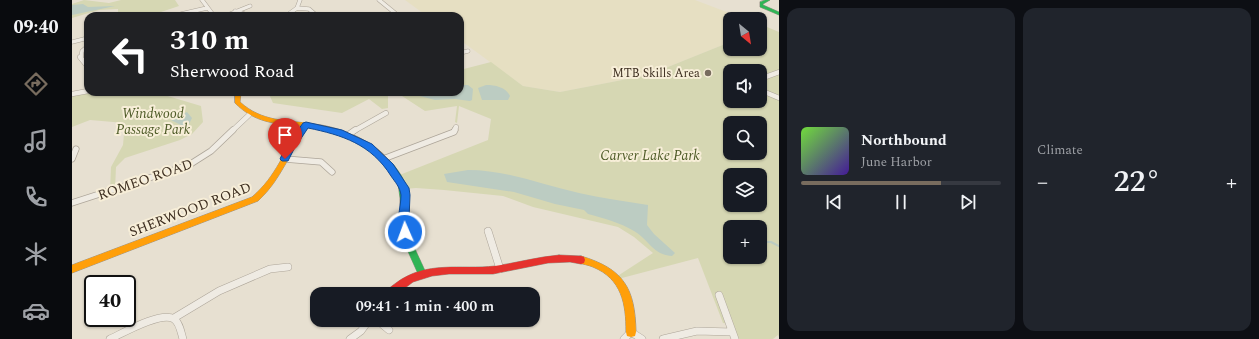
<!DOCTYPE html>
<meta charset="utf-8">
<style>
body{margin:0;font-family:Spectral,serif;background:#20242c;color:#f1f3f6;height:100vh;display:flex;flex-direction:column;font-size:15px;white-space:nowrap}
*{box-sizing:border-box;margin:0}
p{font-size:13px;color:#9ea1a6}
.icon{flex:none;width:22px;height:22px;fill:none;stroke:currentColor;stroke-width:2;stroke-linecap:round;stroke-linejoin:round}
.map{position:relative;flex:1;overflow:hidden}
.side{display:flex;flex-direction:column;gap:8px;padding:8px;background:#0d0f14;width:480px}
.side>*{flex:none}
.hud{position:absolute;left:12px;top:12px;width:380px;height:84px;border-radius:12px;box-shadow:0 1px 3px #0004;background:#202124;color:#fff;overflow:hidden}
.needle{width:26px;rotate:150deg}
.fabs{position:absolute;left:651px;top:12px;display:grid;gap:8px}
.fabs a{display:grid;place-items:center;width:44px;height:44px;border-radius:8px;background:#171b24;box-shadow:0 1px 3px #0004;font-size:20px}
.speed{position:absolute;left:12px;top:275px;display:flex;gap:8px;font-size:20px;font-weight:700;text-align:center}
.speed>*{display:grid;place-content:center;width:52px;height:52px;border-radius:50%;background:#171b24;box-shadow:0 1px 3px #0004;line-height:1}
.speed .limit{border:2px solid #111;border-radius:6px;background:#fff;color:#111}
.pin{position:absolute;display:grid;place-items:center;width:34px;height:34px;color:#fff;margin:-41px -17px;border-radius:50% 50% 50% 0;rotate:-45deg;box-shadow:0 0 4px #0007}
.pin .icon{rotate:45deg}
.me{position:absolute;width:44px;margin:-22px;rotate:358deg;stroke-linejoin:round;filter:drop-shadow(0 0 3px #0008)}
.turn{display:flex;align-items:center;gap:14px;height:84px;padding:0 20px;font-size:18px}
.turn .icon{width:52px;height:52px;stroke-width:2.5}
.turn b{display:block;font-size:28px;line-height:34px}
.big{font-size:30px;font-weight:600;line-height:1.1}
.side .card{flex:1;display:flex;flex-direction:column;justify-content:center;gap:6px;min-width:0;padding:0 14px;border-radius:12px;background:#20242c}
.song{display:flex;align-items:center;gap:12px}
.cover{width:48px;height:48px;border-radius:6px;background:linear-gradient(135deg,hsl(100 70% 55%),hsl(260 70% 35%))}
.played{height:4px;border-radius:2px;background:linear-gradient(90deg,#786c5e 70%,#363941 70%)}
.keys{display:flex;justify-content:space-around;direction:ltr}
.heat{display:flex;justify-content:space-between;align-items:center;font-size:22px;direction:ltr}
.side .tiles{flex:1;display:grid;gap:8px;grid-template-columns:repeat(2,1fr)}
.trip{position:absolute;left:238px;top:287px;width:230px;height:40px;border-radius:12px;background:#171b24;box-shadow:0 1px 3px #0004;font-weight:600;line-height:40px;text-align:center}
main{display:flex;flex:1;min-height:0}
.dock{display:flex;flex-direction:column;width:72px;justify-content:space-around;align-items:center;background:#090b0e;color:#9ea1a6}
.dock .icon{width:28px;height:28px}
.dock .active{color:#786c5e}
.dock b{font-size:18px;color:#f1f3f6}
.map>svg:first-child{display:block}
.farmland{fill:#e6dfc2}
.green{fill:#d6d7b3;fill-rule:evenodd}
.water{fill:#bcccc2}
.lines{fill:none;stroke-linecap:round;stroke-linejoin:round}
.stream{stroke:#bcccc2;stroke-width:2}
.street-far3-casing{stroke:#ada599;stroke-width:4.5}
.street-far2-casing{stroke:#ada599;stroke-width:5.5}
.street-far1-casing{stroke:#ada599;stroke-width:7}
.street-casing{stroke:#ada599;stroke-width:8}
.fast-casing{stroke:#9c958a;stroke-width:1}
.slow-casing{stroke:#9c958a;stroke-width:1}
.jam-casing{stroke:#9c958a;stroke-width:1}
.street-far3{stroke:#efebe3;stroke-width:3.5}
.street-far2{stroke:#efebe3;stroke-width:4.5}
.street-far1{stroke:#efebe3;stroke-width:5.5}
.street{stroke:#efebe3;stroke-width:7}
.fast{fill:#30b455;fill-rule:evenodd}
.slow{fill:#ff9f0a;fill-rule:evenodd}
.jam{fill:#e5322d;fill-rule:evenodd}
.route{fill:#1a73e8;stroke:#114b97}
.poi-dot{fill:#786c5e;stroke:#f7eed8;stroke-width:1.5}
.labels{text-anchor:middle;stroke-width:4;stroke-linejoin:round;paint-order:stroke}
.far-poi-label{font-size:12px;fill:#3d2e20;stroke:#f7eed8;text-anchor:end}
.park-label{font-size:14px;font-style:italic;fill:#4d5a26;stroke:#f7eed8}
.street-label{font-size:14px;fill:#3d2e20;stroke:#f7eed8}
</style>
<main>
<nav class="dock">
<b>09:40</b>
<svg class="icon active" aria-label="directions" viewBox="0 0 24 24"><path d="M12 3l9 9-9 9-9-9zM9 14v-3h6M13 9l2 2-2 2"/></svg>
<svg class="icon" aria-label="music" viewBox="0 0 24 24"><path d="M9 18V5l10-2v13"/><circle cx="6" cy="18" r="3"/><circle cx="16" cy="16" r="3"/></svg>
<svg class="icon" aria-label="phone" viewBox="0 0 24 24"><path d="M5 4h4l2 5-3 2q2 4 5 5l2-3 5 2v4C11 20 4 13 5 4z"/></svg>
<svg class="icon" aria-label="climate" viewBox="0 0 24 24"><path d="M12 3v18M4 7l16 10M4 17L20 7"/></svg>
<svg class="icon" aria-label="car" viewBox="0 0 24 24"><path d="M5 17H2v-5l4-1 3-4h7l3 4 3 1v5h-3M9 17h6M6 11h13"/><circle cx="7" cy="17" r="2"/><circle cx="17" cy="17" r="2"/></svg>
</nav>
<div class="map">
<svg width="707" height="339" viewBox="0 0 707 339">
<rect width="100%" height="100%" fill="#e7e0d1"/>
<path class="farmland" d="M333,0H623L673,19H658V42L576,75L488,92L451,86L388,40V16H355Z"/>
<path class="green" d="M12,0L37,3L49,0H103L107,6L89,12L85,16H46V9L27,10L0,18V4Z
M695,27L707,32V337L706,335L701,339H663L657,324L651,323L626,258L546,279L544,277L581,253L562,237L546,227L461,207L431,196L372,190L344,188L332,189L325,176L416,140L419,119L387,106L385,123L383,122L385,106L353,111L330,96H316V108L310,109L297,99L270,113L201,103L196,92H388V70L419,62L451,86L488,92L576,75L658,42V49H688V30ZM658,71H688V101H658ZM658,123H688V153H658ZM658,175H688V205H658ZM658,227H688V257H658Z
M16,92H91L89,94L129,106L131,122L120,134L108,140L53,158L44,167L43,190L38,191L39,167L51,145L53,123L18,120L0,127V94Z"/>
<path class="water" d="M11,4L16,7L43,6L0,15V5Z
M388,85H396L401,89L400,100L398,101L383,99L363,100L340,94L318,92H388Z
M414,85C423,85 434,87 438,96L436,100H410L406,88Z
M115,112L120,118L117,124L111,126L99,120Z
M396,170C435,170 470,185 507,193C529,198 553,201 576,205L575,225L582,234L603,253L600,256C581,255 577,240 562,231C549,223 531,218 516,214L512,210L483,204L442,192L375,182L372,174Z"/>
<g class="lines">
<path class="stream" d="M688,242H699L707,246
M655,257H673"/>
<g class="street-far3-casing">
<path id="street-far3" d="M130,0L142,16
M307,0L323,13V16
M225,8L237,9L245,16
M163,11L178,16
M109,14L135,8
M153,16L178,6
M214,16L225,8L228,0
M260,16L272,15
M0,42L16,38
M388,53L396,51
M9,58L10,51L16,46"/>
</g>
<g class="street-far2-casing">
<path id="street-far2" d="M8,57L16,67
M688,79L707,72
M688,90L707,98
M0,94L16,91
M160,131L177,115
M282,131L314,113
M382,131L384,127"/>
</g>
<g class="street-far1-casing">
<path id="street-far1" d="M276,135L283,130
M0,159L4,149
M213,159L249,162L260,172
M311,159L382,132L383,130
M0,203L117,165L139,151L161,130"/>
</g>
<g class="street-casing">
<path id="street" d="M416,231L428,269
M647,295L663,339
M102,318L147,291L198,269L216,267
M305,320L317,330
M38,339C51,333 89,311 102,319C108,323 109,333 111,339
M278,339L289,331L297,320
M552,339L559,332L570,339
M591,339L625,331L660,332"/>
</g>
<g class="fast-casing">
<path id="fast" d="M693,0H698L691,4V5L707,12V15L688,7V2Z
M316,163H320C327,171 333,180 335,190C338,203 334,217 337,230C340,245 348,259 354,273L353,276L350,277L347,276L334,247L329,230L328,220V198L326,183L315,165Z"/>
</g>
<g class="slow-casing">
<path id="slow" d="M163,92H169L168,102C190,122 214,120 242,124C270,127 305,142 321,165L318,167H316C293,144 268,131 236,127C217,152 210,179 186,201L0,273V265L180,197C205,176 211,151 230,126C203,124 183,123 163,103Z
M509,256C552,269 563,288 564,332L563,336L559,337L555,336L554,332C554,304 550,279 521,267C516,265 511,264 506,263L505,260L506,257Z"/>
</g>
<g class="jam-casing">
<path id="jam" d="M487,255L509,256L512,257L513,260L512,263L509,264L498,262L476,263L421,274H377L360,276L341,282L325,294H313C315,289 320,286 324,283C355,260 388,270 423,266C444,263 465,257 487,255Z"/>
</g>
<use href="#street-far3" class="street-far3"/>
<use href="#street-far2" class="street-far2"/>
<use href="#street-far1" class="street-far1"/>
<use href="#street" class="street"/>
<use href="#fast" class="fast"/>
<use href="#slow" class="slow"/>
<use href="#jam" class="jam"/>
</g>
<path class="route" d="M234,122L270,130L300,144L321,164L337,188L338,195L337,219L338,232L337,235L333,236L329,235C323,223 329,208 329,195C328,187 323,182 319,176C299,144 270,135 236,128L222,149L216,161H210L208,159L213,148L231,123Z"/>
<circle class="poi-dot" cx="636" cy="73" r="4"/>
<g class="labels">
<g class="far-poi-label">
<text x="628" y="77">MTB Skills Area</text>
</g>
<g class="park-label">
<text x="81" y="118">Windwood<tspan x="81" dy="16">Passage Park</tspan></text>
<text x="578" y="160">Carver Lake Park</text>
</g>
<g class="street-label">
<text transform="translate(73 179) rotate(-19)" y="5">ROMEO ROAD</text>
<text transform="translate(118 209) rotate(-21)" y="5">SHERWOOD ROAD</text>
</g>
</g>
</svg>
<div class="fabs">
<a><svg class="needle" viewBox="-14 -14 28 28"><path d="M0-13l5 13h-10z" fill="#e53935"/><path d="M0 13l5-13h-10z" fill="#9ea1a6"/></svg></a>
<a><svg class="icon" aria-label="sound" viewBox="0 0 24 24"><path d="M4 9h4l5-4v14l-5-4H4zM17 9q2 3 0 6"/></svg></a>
<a><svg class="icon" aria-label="search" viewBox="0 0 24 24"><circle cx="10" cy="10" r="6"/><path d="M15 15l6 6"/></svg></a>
<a><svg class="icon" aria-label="layers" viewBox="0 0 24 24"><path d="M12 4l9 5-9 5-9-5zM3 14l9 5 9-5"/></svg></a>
<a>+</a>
</div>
<div class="speed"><div class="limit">40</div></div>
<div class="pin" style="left:213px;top:159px;background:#d93025"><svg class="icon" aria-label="arrive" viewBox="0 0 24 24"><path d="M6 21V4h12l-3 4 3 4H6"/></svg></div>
<svg class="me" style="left:333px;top:232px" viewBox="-20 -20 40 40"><circle r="17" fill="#1a73e8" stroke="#fff" stroke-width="3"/><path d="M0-11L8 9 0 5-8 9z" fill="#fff"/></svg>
<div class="trip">09:41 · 1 min · 400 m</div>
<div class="hud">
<div class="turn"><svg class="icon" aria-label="left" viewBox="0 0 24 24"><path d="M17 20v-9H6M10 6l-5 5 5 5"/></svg><div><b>310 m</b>Sherwood Road</div></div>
</div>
</div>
<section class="side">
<div class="tiles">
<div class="card">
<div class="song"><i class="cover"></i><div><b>Northbound</b><p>June Harbor</p></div></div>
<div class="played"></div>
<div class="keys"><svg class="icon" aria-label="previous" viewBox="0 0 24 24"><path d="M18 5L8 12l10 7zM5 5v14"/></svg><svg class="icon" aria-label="pause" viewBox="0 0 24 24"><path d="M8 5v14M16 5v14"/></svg><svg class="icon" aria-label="next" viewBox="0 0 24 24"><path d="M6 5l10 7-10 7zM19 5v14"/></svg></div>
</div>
<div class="card"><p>Climate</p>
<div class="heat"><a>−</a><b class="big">22°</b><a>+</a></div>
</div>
</div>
</section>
</main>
